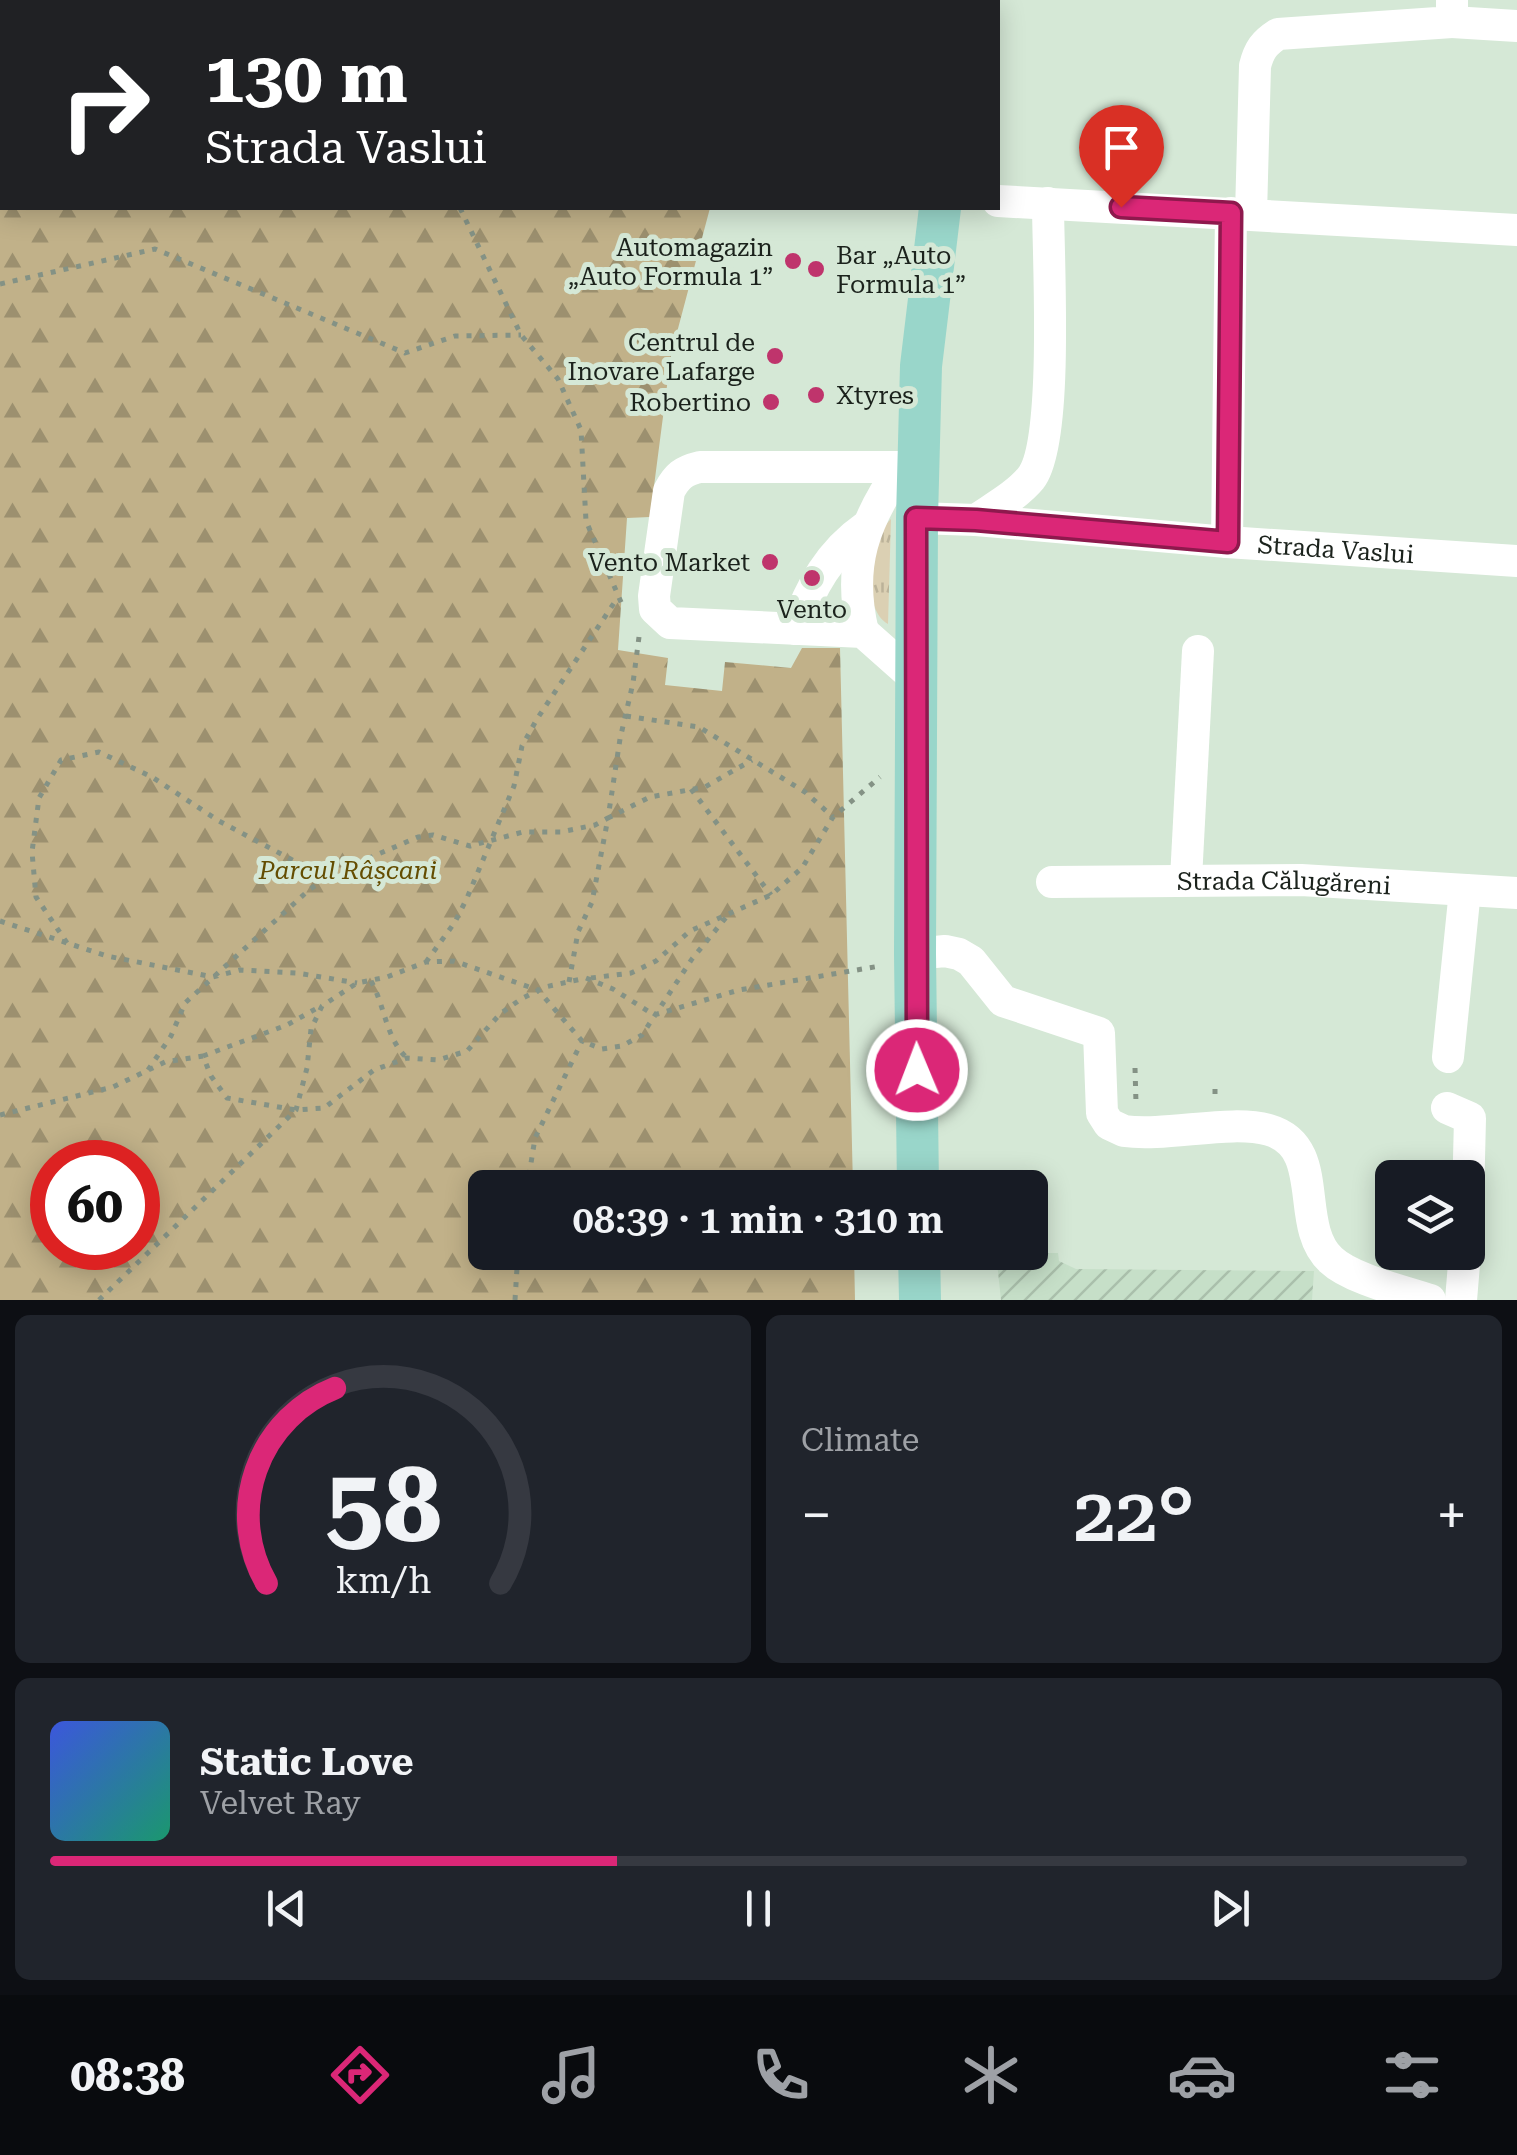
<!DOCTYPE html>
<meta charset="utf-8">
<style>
body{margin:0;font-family:"Roboto Serif",serif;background:#20242c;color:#f1f3f6;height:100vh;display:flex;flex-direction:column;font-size:38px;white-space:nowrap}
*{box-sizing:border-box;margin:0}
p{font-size:32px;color:#9ea1a6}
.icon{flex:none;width:55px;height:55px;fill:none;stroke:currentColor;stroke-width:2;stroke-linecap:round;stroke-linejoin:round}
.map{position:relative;height:1300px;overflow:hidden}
.details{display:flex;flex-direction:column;gap:15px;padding:15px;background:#0d0f14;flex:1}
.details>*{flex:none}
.hud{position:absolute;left:0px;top:0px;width:1000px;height:210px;box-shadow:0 5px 25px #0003;background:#202124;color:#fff;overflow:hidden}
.controls{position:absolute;left:1375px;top:1160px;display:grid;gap:20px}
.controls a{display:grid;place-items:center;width:110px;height:110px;border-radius:15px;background:#171b24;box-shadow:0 5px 25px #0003;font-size:50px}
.speed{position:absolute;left:30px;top:1140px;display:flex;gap:20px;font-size:50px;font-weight:700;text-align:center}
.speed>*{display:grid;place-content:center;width:130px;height:130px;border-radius:50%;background:#171b24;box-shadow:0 5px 25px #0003;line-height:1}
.speed .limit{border:15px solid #d22;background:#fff;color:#111}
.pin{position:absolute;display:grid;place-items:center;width:85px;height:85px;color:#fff;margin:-102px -42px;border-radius:50% 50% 50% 0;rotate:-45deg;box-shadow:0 0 10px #0007}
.pin .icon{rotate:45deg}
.me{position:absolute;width:110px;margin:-55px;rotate:359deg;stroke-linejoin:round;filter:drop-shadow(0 0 8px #0008)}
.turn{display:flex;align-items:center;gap:35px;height:210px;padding:0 40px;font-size:45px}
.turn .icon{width:130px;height:130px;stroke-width:2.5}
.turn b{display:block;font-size:70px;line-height:85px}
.big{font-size:75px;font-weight:600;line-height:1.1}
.details .tile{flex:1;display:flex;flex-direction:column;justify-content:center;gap:15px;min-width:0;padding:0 35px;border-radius:15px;background:#20242c}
.details .dial{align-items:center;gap:0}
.dial svg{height:260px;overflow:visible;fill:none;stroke:#363941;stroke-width:7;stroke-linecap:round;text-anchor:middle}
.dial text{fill:#f1f3f6;stroke:none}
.song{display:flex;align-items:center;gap:30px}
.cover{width:120px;height:120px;border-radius:15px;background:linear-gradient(135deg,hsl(230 70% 55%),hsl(160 70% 35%))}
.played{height:10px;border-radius:5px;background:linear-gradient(90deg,#db2777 40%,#363941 40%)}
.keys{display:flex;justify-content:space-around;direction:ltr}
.heat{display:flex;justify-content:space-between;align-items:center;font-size:55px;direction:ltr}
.details .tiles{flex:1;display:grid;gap:15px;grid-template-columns:1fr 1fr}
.tile:last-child{grid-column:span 2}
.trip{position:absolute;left:468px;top:1170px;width:580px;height:100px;border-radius:15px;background:#171b24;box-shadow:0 5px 25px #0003;font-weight:600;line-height:100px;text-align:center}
.tabs{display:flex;height:160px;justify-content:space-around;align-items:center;background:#090b0e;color:#9ea1a6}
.tabs .icon{width:70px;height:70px}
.tabs .current{color:#db2777}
.tabs b{font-size:45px;color:#f1f3f6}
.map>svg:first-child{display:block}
.industrial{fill:url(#industrial-furrows)}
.grass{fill:url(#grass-tufts)}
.forest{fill:url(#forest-firs);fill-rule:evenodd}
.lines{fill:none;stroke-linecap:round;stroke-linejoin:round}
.path{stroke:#849285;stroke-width:5;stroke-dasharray:5 8;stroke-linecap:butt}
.minor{stroke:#fff;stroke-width:32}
.major{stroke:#99d6ca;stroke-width:42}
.route-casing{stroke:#8e194d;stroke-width:25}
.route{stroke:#db2777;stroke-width:18}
.poi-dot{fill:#bf346c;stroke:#d5e8d6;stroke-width:4}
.labels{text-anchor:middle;stroke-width:10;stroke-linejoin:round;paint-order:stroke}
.poi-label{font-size:25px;fill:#1b221c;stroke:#d5e8d6;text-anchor:end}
.street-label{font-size:25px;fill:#1b221c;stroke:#d5e8d6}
.park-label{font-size:25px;font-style:italic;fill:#644d01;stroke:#d5e8d6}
</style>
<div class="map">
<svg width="1517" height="1300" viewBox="0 0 1517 1300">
<defs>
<pattern id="industrial-furrows" width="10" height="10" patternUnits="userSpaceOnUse" patternTransform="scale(2.5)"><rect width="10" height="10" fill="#c6dfc8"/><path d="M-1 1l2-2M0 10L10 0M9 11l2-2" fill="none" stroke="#aabfab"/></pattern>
<pattern id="grass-tufts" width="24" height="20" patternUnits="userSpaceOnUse" patternTransform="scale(2.5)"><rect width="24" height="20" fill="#dbd0b3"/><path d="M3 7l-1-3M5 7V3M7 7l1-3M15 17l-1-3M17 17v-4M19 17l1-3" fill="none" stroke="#bbb299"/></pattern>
<pattern id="forest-firs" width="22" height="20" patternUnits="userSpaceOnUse" patternTransform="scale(2.5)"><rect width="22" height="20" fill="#c1b189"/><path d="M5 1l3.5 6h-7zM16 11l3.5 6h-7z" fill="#9c906f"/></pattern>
</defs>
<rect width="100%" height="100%" fill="#d5e8d6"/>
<path class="industrial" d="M996,1253H1058L1059,1261L1076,1269L1314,1271L1312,1300H1001Z"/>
<path class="grass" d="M891,519L888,624C860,609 869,538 891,519Z"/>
<path class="forest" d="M0,0H782L2,2V208H710L671,355L650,517L627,518L618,650L668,658L665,685L722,691L725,662L791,668L802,648H840L853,1187L485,1188V1252L854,1253L855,1300H0ZM52,1162H138V1248H52Z"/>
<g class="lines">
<path class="path" d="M431,2L432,0
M0,19L2,18
M460,208L521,335L558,379L581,430L586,521L624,609
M0,284L155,249L405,353L455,336L521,335
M626,716L699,727L805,792L833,817
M691,789L771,895
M0,921L107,956L213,977L240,970L297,973L357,983
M67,943L36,897L32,852L39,798L61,760L99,752L152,777L219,821L300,864L336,870
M426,962L455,922L467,898L514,786L522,746L537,719L618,597
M591,978L631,973L656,961L690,931L771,895L802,868L833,817L880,777
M371,981C385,1006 386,1039 407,1058
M569,982L578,932L592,902L608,818L650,797L705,787L752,760
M203,1056L287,1025L319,1007
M1135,1068L1136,1103
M148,1070L171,1036L185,1003L310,889L339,871L418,837L433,835L470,846L523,832H561L595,825L608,818L620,739L633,683L639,637
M1215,1089V1101
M0,1115L113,1087L165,1062L203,1056L211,1076L227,1098L296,1110L324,1108L374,1070L407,1058L438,1060L467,1051L500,1014L521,999L545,987L586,978L613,989L654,1015L739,990L880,966
M527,1188L535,1138L582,1041
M99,1300L296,1110L307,1068L311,1029L322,1006L357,983L387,977L426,962L454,961L538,990L582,1041L602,1049L622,1046L642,1035L692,959L728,915
M515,1300L518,1252"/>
<g class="minor">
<path d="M1452,22L1517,26"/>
<path d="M998,201L1517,230"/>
<path d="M1251,214L1255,66C1259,50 1264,43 1278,34L1452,22V0"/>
<path id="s1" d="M917,518L976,520L1227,542L1517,561"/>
<path d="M976,520C995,507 1017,495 1031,478C1059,442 1048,257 1048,203"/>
<path d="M1227,542L1231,213"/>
<path d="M796,629C810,587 830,552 866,527"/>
<path d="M863,632C847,566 864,521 901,468"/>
<path d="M916,679L863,632L670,623L655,609L654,596L669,491C677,476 683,471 700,467H918"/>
<path d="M1186,879L1198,651"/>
<path id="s2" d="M1052,882L1301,880L1517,893"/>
<path d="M915,954L945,951L959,954L971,961L1003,1001L1099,1033L1102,1113L1109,1124L1124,1131C1167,1137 1231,1119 1269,1130C1328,1147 1293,1225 1331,1260C1351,1279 1403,1291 1430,1300"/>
<path d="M1448,1057L1465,890"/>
<path d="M1447,1108L1470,1118L1468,1200"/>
<path d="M1461,1300L1465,1252"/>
</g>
<path class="major" d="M977,2L978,0
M918,1188L915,954L917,518L921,366L940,208
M919,1252L920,1300"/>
</g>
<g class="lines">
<g class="route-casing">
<path id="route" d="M917,1070L916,518L976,520L1228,542L1231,213L1121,207"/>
</g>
<use href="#route" class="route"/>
</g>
<g class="poi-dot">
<circle cx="793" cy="261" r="10"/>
<circle cx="816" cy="269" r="10"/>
<circle cx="775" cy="356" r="10"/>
<circle cx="816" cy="395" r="10"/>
<circle cx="771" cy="402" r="10"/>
<circle cx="770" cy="562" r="10"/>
<circle cx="812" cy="578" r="10"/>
</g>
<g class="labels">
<g class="poi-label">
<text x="773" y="256">Automagazin<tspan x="773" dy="29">„Auto Formula 1”</tspan></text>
<text x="836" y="264" text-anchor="start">Bar „Auto<tspan x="836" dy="29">Formula 1”</tspan></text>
<text x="755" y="351">Centrul de<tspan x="755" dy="29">Inovare Lafarge</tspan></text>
<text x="836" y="404" text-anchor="start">Xtyres</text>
<text x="751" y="411">Robertino</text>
<text x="750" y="571">Vento Market</text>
<text x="812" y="618" text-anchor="middle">Vento</text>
</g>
<g class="street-label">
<text dy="9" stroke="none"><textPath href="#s1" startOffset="420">Strada Vaslui</textPath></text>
<text dy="9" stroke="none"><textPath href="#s2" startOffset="232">Strada Călugăreni</textPath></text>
</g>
<g class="park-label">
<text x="348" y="879">Parcul Râșcani</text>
</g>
</g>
</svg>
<div class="controls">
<a><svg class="icon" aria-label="layers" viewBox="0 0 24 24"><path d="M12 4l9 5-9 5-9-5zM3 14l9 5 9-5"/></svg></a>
</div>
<div class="speed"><div class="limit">60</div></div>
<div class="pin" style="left:1121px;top:207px;background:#d93025"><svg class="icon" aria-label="arrive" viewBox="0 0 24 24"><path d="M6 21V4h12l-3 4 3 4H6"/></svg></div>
<svg class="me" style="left:917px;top:1070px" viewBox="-20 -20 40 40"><circle r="17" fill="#db2777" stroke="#fff" stroke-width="3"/><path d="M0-11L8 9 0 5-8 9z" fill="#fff"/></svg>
<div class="trip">08:39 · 1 min · 310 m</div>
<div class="hud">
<div class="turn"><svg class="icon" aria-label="right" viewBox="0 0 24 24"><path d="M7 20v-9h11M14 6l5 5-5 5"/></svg><div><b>130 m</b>Strada Vaslui</div></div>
</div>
</div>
<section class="details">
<div class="tiles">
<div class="tile dial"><svg viewBox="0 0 100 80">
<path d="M14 69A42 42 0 1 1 86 69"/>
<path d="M14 69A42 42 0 0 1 35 9" stroke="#db2777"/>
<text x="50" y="56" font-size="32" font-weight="700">58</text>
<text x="50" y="72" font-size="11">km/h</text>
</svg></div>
<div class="tile"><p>Climate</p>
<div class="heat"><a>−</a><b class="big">22°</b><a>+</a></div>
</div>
<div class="tile">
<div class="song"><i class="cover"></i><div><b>Static Love</b><p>Velvet Ray</p></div></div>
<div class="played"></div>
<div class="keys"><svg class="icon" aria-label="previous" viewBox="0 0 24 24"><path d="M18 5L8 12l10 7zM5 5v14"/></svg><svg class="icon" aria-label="pause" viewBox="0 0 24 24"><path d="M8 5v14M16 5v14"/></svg><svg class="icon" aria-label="next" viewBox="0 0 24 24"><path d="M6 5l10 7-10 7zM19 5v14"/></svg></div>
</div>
</div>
</section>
<nav class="tabs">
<b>08:38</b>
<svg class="icon current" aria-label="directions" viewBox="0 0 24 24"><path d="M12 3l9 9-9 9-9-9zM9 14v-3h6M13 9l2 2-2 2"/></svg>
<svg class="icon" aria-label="music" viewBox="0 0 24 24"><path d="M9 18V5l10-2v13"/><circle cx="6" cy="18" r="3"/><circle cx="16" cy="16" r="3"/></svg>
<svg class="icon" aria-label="phone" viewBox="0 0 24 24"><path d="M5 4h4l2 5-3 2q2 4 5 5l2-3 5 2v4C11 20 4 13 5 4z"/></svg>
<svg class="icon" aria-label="climate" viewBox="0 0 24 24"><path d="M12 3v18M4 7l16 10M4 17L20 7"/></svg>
<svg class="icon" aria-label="car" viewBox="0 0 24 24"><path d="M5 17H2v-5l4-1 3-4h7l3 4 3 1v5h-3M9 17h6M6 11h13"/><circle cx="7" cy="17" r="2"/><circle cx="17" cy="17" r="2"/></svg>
<svg class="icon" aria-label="filters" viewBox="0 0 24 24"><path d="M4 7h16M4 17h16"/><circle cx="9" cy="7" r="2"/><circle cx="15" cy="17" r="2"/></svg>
</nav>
